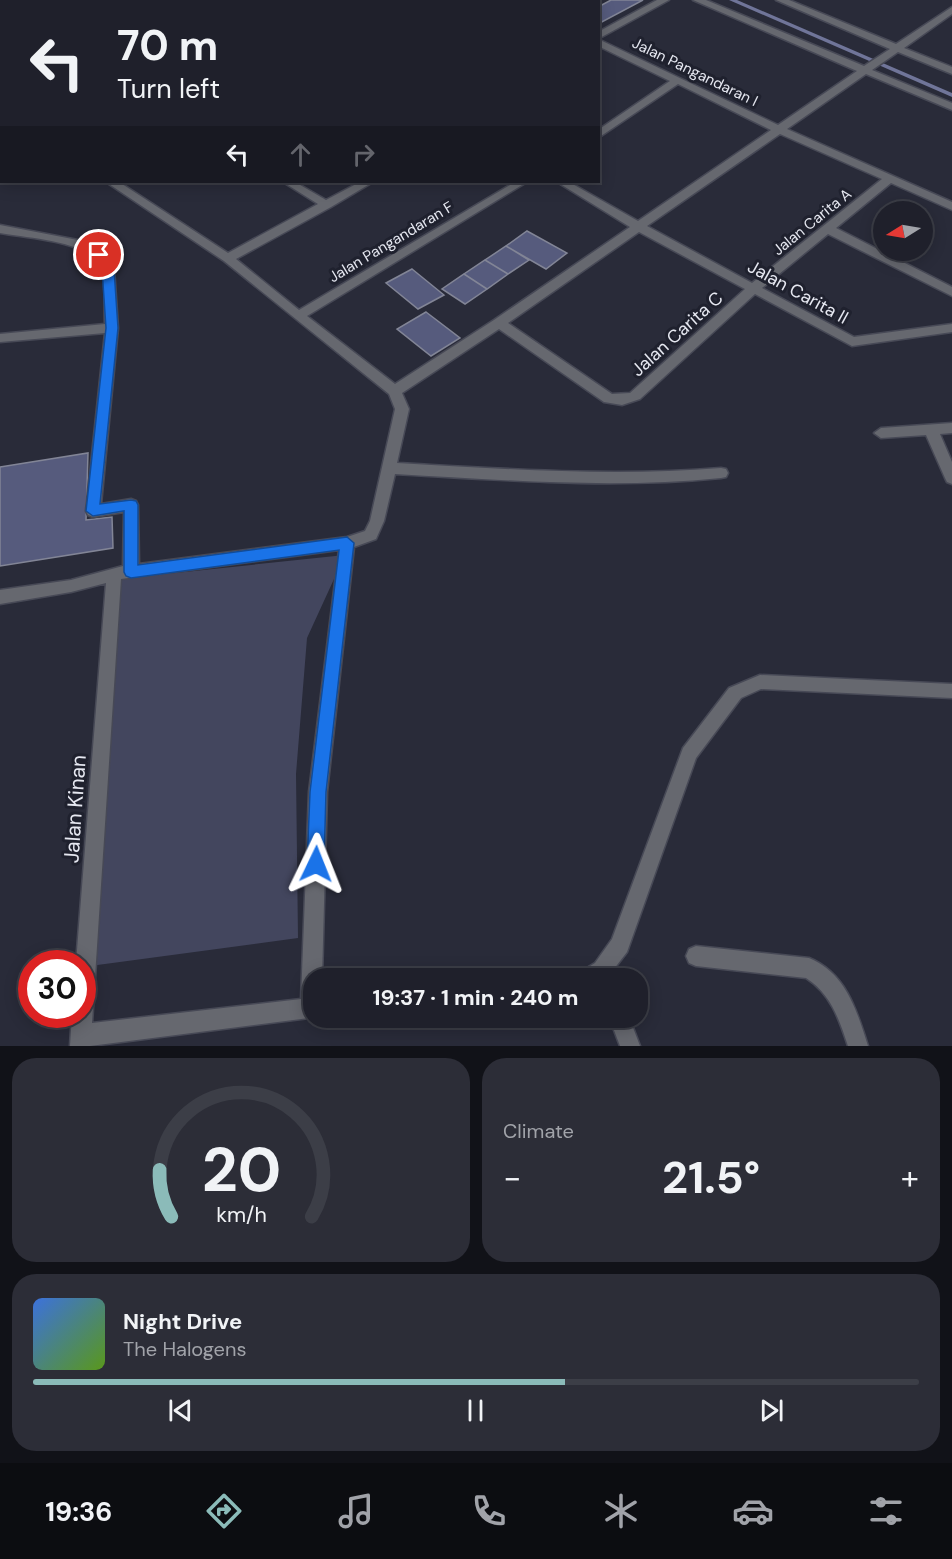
<!DOCTYPE html>
<meta charset="utf-8">
<style>
body{margin:0;font-family:"DM Sans",sans-serif;background:#2c2d37;color:#f1f3f6;height:100vh;display:flex;flex-direction:column;font-size:22px;white-space:nowrap}
*{box-sizing:border-box;margin:0}
p{font-size:20px;color:#a1a3a9}
.icon{flex:none;width:33px;height:33px;fill:none;stroke:currentColor;stroke-width:2;stroke-linecap:round;stroke-linejoin:round}
.map{position:relative;height:1046px;overflow:hidden}
.side{display:flex;flex-direction:column;gap:12px;padding:12px;background:#111218;flex:1}
.side>*{flex:none}
.hud{position:absolute;left:0px;top:0px;width:600px;height:183px;box-shadow:0 3px 15px #0003,0 0 0 2px #3c3e47;background:#1f202b;color:#f1f3f6;overflow:hidden}
.needle{width:39px;rotate:259deg}
.buttons{position:absolute;left:873px;top:201px;display:grid;gap:12px}
.buttons a{display:grid;place-items:center;width:60px;height:60px;border-radius:50%;background:#1f202b;box-shadow:0 3px 15px #0003,0 0 0 2px #3c3e47;font-size:30px}
.speed{position:absolute;left:18px;top:950px;display:flex;gap:12px;font-size:30px;font-weight:700;text-align:center}
.speed>*{display:grid;place-content:center;width:78px;height:78px;border-radius:50%;background:#1f202b;box-shadow:0 3px 15px #0003,0 0 0 2px #3c3e47;line-height:1}
.speed .limit{border:9px solid #d22;background:#fff;color:#111}
.pin{position:absolute;display:grid;place-items:center;width:51px;height:51px;color:#fff;margin:-26px;border:3px solid #fff;border-radius:50%;box-shadow:0 2px 6px #0007}
.me{position:absolute;width:66px;margin:-33px;rotate:2deg;stroke-linejoin:round;filter:drop-shadow(0 0 4px #0008)}
.turn{display:flex;align-items:center;gap:21px;height:126px;padding:0 18px;font-size:27px}
.turn .icon{width:78px;height:78px;stroke-width:2.5}
.turn b{display:block;font-size:42px;line-height:51px}
.lanes{display:flex;align-items:center;height:57px;padding:0 18px;background:#0003;justify-content:center;gap:30px;direction:ltr}
.lanes .off{opacity:.35}
.big{font-size:45px;font-weight:700;line-height:1.1}
.side .widget{flex:1;display:flex;flex-direction:column;justify-content:center;gap:9px;min-width:0;padding:0 21px;border-radius:24px;background:#2c2d37}
.side .dial{align-items:center;gap:0}
.dial svg{height:156px;overflow:visible;fill:none;stroke:#3c3e47;stroke-width:7;stroke-linecap:round;text-anchor:middle}
.dial text{fill:#f1f3f6;stroke:none}
.song{display:flex;align-items:center;gap:18px}
.cover{width:72px;height:72px;border-radius:9px;background:linear-gradient(135deg,hsl(220 70% 55%),hsl(90 70% 35%))}
.played{height:6px;border-radius:3px;background:linear-gradient(90deg,#8bbbb9 60%,#3c3e47 60%)}
.keys{display:flex;justify-content:space-around;direction:ltr}
.heat{display:flex;justify-content:space-between;align-items:center;font-size:33px;direction:ltr}
.side .tiles{flex:1;display:grid;gap:12px;grid-template-columns:1fr 1fr}
.widget:last-child{grid-column:span 2}
.trip{position:absolute;left:303px;top:968px;width:345px;height:60px;border-radius:24px;background:#1f202b;box-shadow:0 3px 15px #0003,0 0 0 2px #3c3e47;font-weight:700;line-height:60px;text-align:center}
.tab-bar{display:flex;height:96px;justify-content:space-around;align-items:center;background:#0c0d11;color:#a1a3a9}
.tab-bar .icon{width:42px;height:42px}
.tab-bar .active{color:#8bbbb9}
.tab-bar b{font-size:27px;color:#f1f3f6}
.map>svg:first-child{display:block}
.green{fill:#43465e}
.lines{fill:none;stroke-linecap:round;stroke-linejoin:round}
.stream{fill:#707599;fill-rule:evenodd}
.building{fill:#565b7d;stroke:#828596;stroke-width:1.5}
.street-casing{stroke:#474956;stroke-width:3}
.street{fill:#66686f;fill-rule:evenodd}
.route{fill:#1a73e8;stroke:#114b97;stroke-width:1.5}
.labels{text-anchor:middle;stroke-width:6;stroke-linejoin:round;paint-order:stroke}
.far-street-label{font-size:15px;fill:#e6e8f1;stroke:#1f212e}
.street-label{font-size:18px;fill:#e6e8f1;stroke:#1f212e}
.near-street-label{font-size:21px;fill:#e6e8f1;stroke:#1f212e}
</style>
<div class="map">
<svg width="952" height="1046" viewBox="0 0 952 1046">
<rect width="100%" height="100%" fill="#292b39"/>
<path class="green" d="M345,555L307,638L296,774L298,938L90,966L118,579Z"/>
<g class="lines">
<path class="stream" d="M729,0H737L952,93V97Z"/>
</g>
<path class="building" d="M611,0H643L598,24V7Z
M527,231L567,253L546,269L506,246Z
M506,246L529,260L508,274L485,260Z
M485,260L508,274L487,289L464,274Z
M412,269L444,295L418,309L386,283Z
M464,274L487,289L465,304L442,289Z
M426,312L460,338L431,356L397,329Z
M88,453L86,520L112,517L113,548L0,566V467Z"/>
<g class="lines">
<g class="street-casing">
<path id="street" d="M7,0H18L6,2Z
M146,0H157L145,2Z
M235,0H246L247,2H236Z
M317,0H329L316,2Z
M480,0H490L479,2Z
M502,0H513L514,2H503Z
M657,0H669L598,39V32Z
M693,0H706L864,66L890,49L776,0H789L896,44L952,7V14L904,48L952,67V74L898,52L872,70L952,103V110L866,74L787,129L952,202V210L891,183L836,228L952,287V296L828,234L762,288L854,337L952,324V332L852,346L755,294L640,399L622,405L604,402L499,329L402,393L409,409L397,463C505,469 613,477 721,468L726,469L728,473L726,477L721,478C612,489 504,480 395,474L384,521L376,539L354,547L327,792L322,978H314V1017H317L90,1046H70L72,1014H82V963H76L106,583L71,592L0,604V590L71,580L123,566L124,512L93,517L88,515L86,511L105,333L0,342V334L105,324C104,309 106,282 102,268C92,241 26,238 0,233V225L88,242L103,252L114,269L118,328L101,504L131,499L136,501L138,505L139,564L347,537L365,531L370,521L395,409L389,394L224,261L106,182H119L228,253L318,204L283,182H295L326,200L360,182H373L331,207L236,259L299,310L515,182H527L307,316L395,384L494,320L630,227L557,182H569L638,221L771,130L678,84L598,138V130L670,81L598,46V39L778,125L857,71ZM780,134L882,179L752,283L647,226ZM639,232L745,289L630,393L612,394L508,323ZM339,550L309,792L301,999L92,1023L121,579Z
M0,59H2L0,66Z
M0,94H2V101H0Z
M952,423V433L940,434L952,462V484L947,482L945,478L926,435L881,438L874,433L881,428Z
M760,675L952,684V698L761,689L741,698L696,758L627,952L607,978H579L582,971L595,963L612,939L683,748L729,688Z
M696,946L809,958C846,973 857,1011 868,1046H848C839,1019 831,994 806,978L696,966L689,963L686,956L689,949Z
M609,1017H629L640,1046H620Z"/>
</g>
<use href="#street" class="street"/>
</g>
<path class="route" d="M99,251L103,252L114,269L118,328L100,504L131,500L136,501L138,505V565L347,537L354,543L326,792L324,864L322,870L316,873L310,870L307,864L310,792L339,550L131,578L126,576L124,572V511L93,516L86,511L106,328L102,269L94,255Z"/>
<g class="labels">
<g class="far-street-label">
<text transform="translate(695 72) rotate(26)" y="5">Jalan Pangandaran I</text>
<text transform="translate(812 222) rotate(-39)" y="5">Jalan Carita A</text>
<text transform="translate(391 242) rotate(-31)" y="5">Jalan Pangandaran F</text>
</g>
<g class="street-label">
<text transform="translate(798 292) rotate(29)" y="6">Jalan Carita II</text>
<text transform="translate(677 334) rotate(-42)" y="6">Jalan Carita C</text>
</g>
<g class="near-street-label">
<text transform="translate(75 809) rotate(-86)" y="7">Jalan Kinan</text>
</g>
</g>
</svg>
<div class="buttons">
<a><svg class="needle" viewBox="-14 -14 28 28"><path d="M0-13l5 13h-10z" fill="#e53935"/><path d="M0 13l5-13h-10z" fill="#a1a3a9"/></svg></a>
</div>
<div class="speed"><div class="limit">30</div></div>
<div class="pin" style="left:99px;top:255px;background:#d93025"><svg class="icon" aria-label="arrive" viewBox="0 0 24 24"><path d="M6 21V4h12l-3 4 3 4H6"/></svg></div>
<svg class="me" style="left:316px;top:864px" viewBox="-20 -20 40 40"><path d="M0-17L14 15 0 8-14 15z" fill="#1a73e8" stroke="#fff" stroke-width="4"/></svg>
<div class="trip">19:37 · 1 min · 240 m</div>
<div class="hud">
<div class="turn"><svg class="icon" aria-label="left" viewBox="0 0 24 24"><path d="M17 20v-9H6M10 6l-5 5 5 5"/></svg><div><b>70 m</b>Turn left</div></div>
<div class="lanes"><svg class="icon" aria-label="left" viewBox="0 0 24 24"><path d="M17 20v-9H6M10 6l-5 5 5 5"/></svg><svg class="icon off" aria-label="ahead" viewBox="0 0 24 24"><path d="M12 20V5M6 11l6-6 6 6"/></svg><svg class="icon off" aria-label="right" viewBox="0 0 24 24"><path d="M7 20v-9h11M14 6l5 5-5 5"/></svg></div>
</div>
</div>
<section class="side">
<div class="tiles">
<div class="widget dial"><svg viewBox="0 0 100 80">
<path d="M14 69A42 42 0 1 1 86 69"/>
<path d="M14 69A42 42 0 0 1 8 45" stroke="#8bbbb9"/>
<text x="50" y="56" font-size="32" font-weight="700">20</text>
<text x="50" y="72" font-size="11">km/h</text>
</svg></div>
<div class="widget"><p>Climate</p>
<div class="heat"><a>−</a><b class="big">21.5°</b><a>+</a></div>
</div>
<div class="widget">
<div class="song"><i class="cover"></i><div><b>Night Drive</b><p>The Halogens</p></div></div>
<div class="played"></div>
<div class="keys"><svg class="icon" aria-label="previous" viewBox="0 0 24 24"><path d="M18 5L8 12l10 7zM5 5v14"/></svg><svg class="icon" aria-label="pause" viewBox="0 0 24 24"><path d="M8 5v14M16 5v14"/></svg><svg class="icon" aria-label="next" viewBox="0 0 24 24"><path d="M6 5l10 7-10 7zM19 5v14"/></svg></div>
</div>
</div>
</section>
<nav class="tab-bar">
<b>19:36</b>
<svg class="icon active" aria-label="directions" viewBox="0 0 24 24"><path d="M12 3l9 9-9 9-9-9zM9 14v-3h6M13 9l2 2-2 2"/></svg>
<svg class="icon" aria-label="music" viewBox="0 0 24 24"><path d="M9 18V5l10-2v13"/><circle cx="6" cy="18" r="3"/><circle cx="16" cy="16" r="3"/></svg>
<svg class="icon" aria-label="phone" viewBox="0 0 24 24"><path d="M5 4h4l2 5-3 2q2 4 5 5l2-3 5 2v4C11 20 4 13 5 4z"/></svg>
<svg class="icon" aria-label="climate" viewBox="0 0 24 24"><path d="M12 3v18M4 7l16 10M4 17L20 7"/></svg>
<svg class="icon" aria-label="car" viewBox="0 0 24 24"><path d="M5 17H2v-5l4-1 3-4h7l3 4 3 1v5h-3M9 17h6M6 11h13"/><circle cx="7" cy="17" r="2"/><circle cx="17" cy="17" r="2"/></svg>
<svg class="icon" aria-label="filters" viewBox="0 0 24 24"><path d="M4 7h16M4 17h16"/><circle cx="9" cy="7" r="2"/><circle cx="15" cy="17" r="2"/></svg>
</nav>
